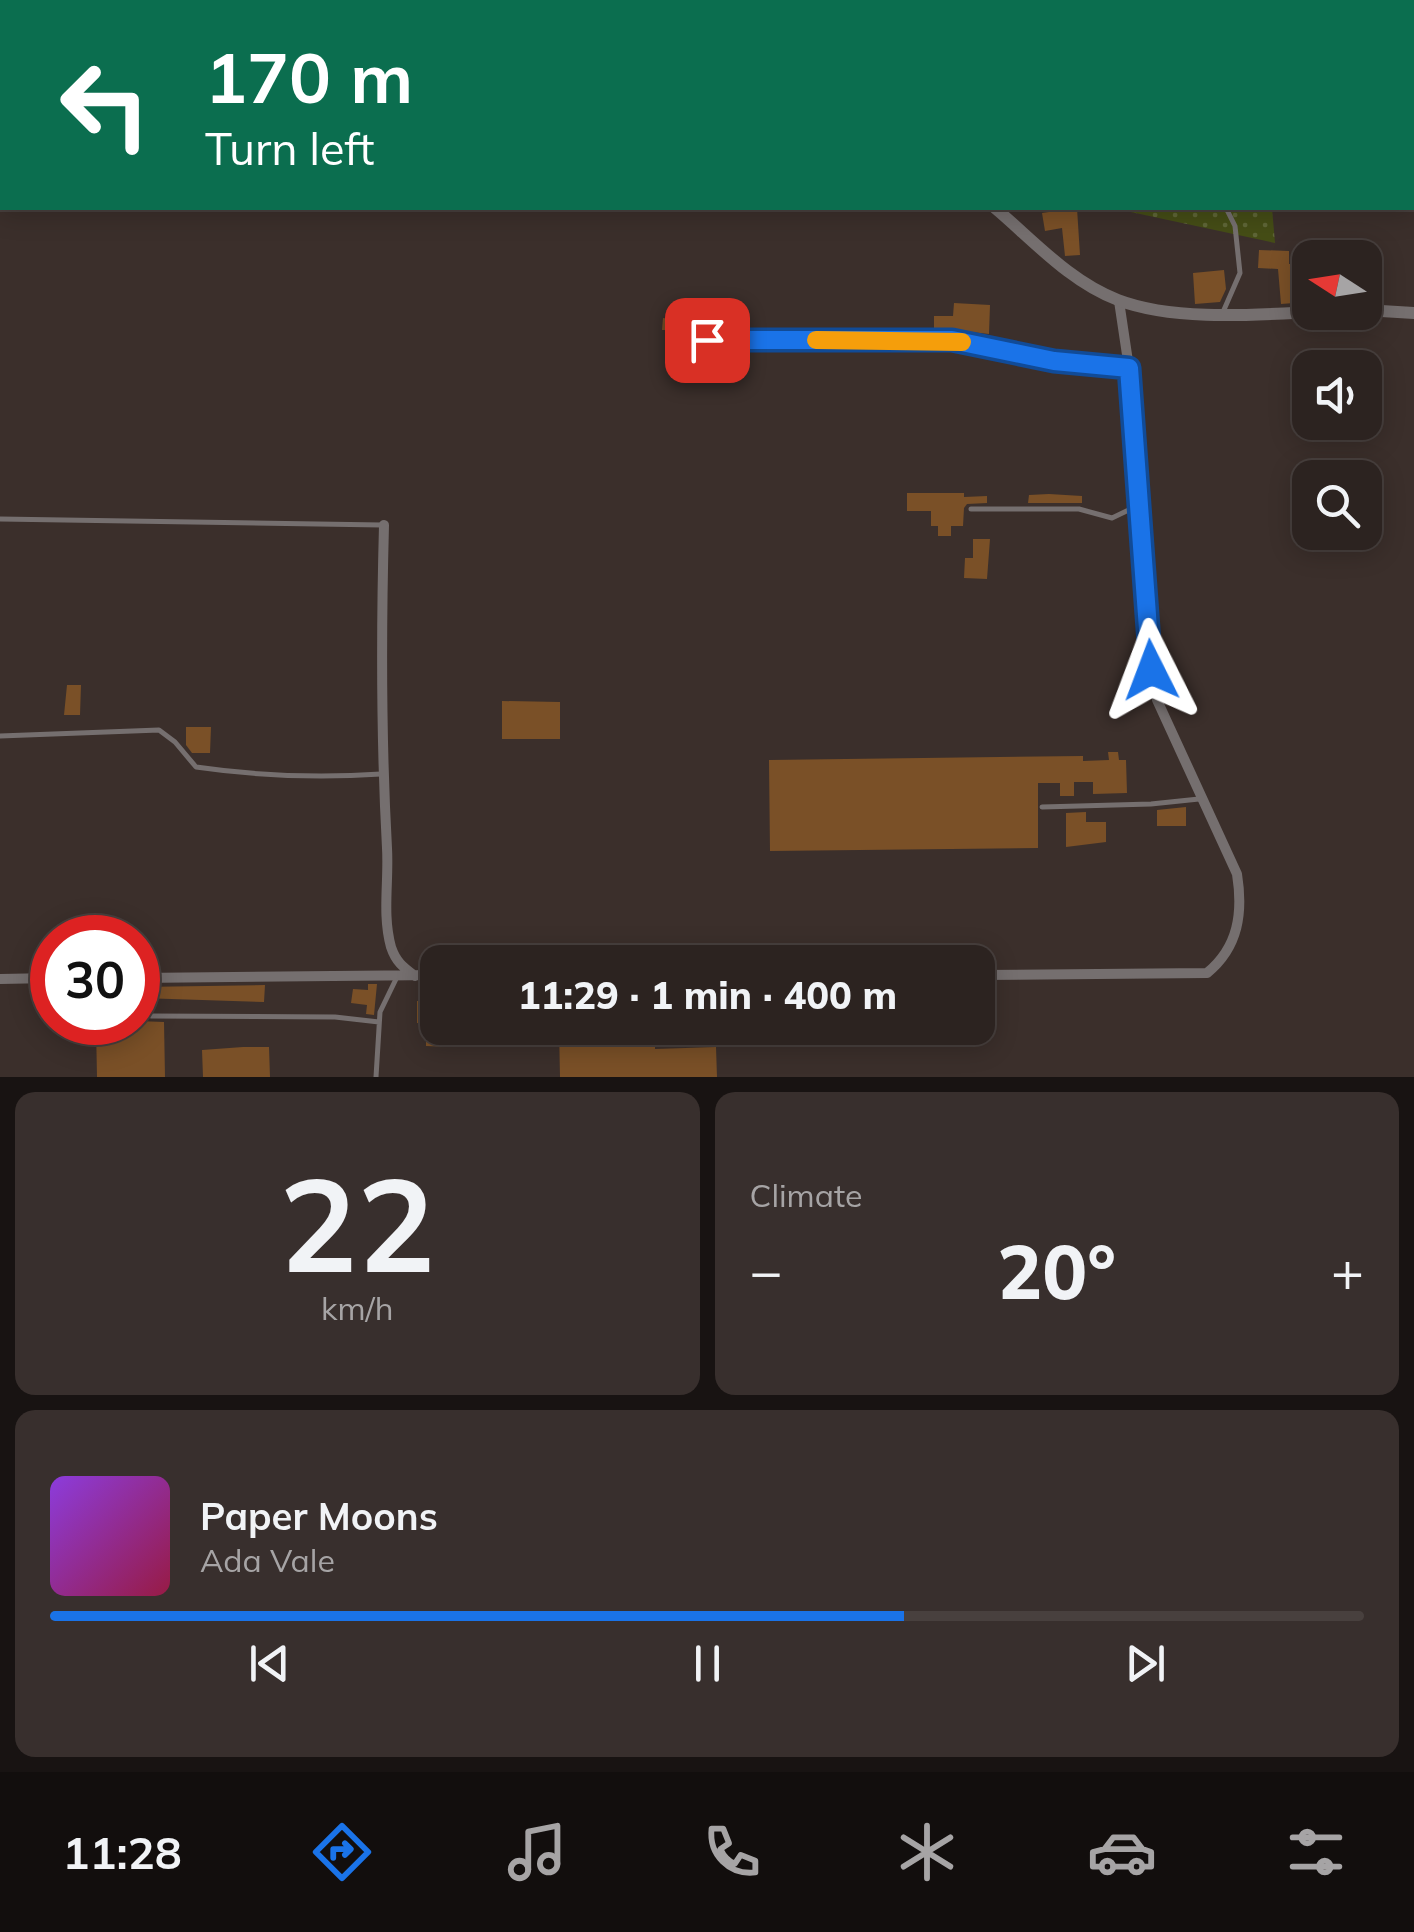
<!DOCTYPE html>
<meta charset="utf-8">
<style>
body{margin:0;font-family:Mulish,sans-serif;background:#382f2d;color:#f1f3f6;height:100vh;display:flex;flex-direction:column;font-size:38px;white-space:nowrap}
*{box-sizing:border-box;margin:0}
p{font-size:32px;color:#a6a4a5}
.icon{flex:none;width:55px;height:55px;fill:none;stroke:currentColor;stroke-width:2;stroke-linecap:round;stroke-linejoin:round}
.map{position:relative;height:1077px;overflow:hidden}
.details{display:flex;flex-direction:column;gap:15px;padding:15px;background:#181312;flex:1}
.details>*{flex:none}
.hud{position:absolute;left:0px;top:0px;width:1415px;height:210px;box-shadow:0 5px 25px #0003,0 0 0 2px #48403e;background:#0b6e4f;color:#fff;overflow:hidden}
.needle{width:65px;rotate:282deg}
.controls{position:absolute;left:1292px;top:240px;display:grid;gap:20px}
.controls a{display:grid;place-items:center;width:90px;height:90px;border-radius:20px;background:#2c2320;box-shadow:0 5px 25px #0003,0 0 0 2px #48403e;font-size:50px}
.speed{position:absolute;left:30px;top:915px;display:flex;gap:20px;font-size:50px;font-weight:700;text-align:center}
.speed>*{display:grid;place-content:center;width:130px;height:130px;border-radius:50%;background:#2c2320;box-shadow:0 5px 25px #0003,0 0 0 2px #48403e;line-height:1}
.speed .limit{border:15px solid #d22;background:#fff;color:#111}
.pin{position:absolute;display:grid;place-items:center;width:85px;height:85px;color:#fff;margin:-42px;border-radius:20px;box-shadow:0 5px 15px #0006}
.me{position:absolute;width:110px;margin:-55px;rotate:357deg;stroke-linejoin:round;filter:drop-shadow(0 0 8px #0008)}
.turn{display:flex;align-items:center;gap:35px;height:210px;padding:0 40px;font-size:45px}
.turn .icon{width:130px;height:130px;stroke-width:2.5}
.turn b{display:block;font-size:70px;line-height:85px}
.big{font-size:75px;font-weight:800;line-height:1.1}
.details .card{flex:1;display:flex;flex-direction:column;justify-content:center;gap:15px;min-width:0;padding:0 35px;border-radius:20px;background:#382f2d}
.details .dial{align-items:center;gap:0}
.dial b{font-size:130px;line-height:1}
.song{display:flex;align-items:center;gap:30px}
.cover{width:120px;height:120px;border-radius:15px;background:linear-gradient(135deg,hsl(270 70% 55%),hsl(340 70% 35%))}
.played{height:10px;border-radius:5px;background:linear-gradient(90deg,#1a73e8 65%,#48403e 65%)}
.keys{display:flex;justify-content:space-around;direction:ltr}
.heat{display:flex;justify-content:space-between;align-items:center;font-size:55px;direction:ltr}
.details .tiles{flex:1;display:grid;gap:15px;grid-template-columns:1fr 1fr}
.card:last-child{grid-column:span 2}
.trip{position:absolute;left:420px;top:945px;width:575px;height:100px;border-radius:20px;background:#2c2320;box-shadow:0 5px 25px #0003,0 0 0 2px #48403e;font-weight:800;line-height:100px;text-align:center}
.tabs{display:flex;height:160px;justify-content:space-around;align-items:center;background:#120e0d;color:#a6a4a5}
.tabs .icon{width:70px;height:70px}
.tabs .active{color:#1a73e8}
.tabs b{font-size:45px;color:#f1f3f6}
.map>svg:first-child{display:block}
.grass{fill:url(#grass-dots)}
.building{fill:#7a5027}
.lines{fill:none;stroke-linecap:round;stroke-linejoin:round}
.service{stroke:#756f6f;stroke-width:5}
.minor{stroke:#756f6f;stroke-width:10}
.tertiary{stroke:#756f6f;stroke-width:12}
.route-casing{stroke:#114b97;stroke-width:25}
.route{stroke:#1a73e8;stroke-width:18}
.slow{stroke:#f59e0b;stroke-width:18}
</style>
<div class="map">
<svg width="1414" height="1077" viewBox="0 0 1414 1077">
<defs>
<pattern id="grass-dots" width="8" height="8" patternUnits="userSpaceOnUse" patternTransform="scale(2.5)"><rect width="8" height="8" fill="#454d16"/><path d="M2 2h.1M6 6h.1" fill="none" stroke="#5f6637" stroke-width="1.8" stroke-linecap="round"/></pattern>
</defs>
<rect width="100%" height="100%" fill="#3b2f2b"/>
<path class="grass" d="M145,0H903L891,2Z
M1112,208H1272L1275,243Z"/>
<path class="building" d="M1077,208L1080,255L1065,256L1062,228L1045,231L1042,213Z
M1259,250L1289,251V264H1294V303L1281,304L1278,269L1258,268Z
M1224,270L1226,289L1220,302L1195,304L1193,273Z
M954,303L990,305L989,334L934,328V316H953Z
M683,309L705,310L706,331L662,330L663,318L683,321Z
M907,493H964V497L987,496V503L967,504L964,508L963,526H951V536H938V526H931V511H907Z
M1049,494L1082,496V503H1028L1029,495Z
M973,539H990L987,579L964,578L965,558H973Z
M67,685H81L80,715H64Z
M502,701L560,702V739H502Z
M186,727H211L210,753H192L186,745Z
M1108,752H1118L1119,760H1126L1127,793L1093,794V782H1074V796H1060V783H1038V848L770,851L769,760L1083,756V761L1109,760Z
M1186,807V826H1157V810Z
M1086,812V822H1106V842L1066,847V813Z
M368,984H377L374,1015L366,1014L367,1005L351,1003L353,989L368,990Z
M265,985L264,1002L140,998V987Z
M426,990H438V1028H452V1047L426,1046V1024L417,1023V1001H426Z
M138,1021L164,1022L165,1077H97L96,1027L138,1026Z
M559,1028H655V1049L716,1047L717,1077H560Z
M243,1047H269L270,1077H203L202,1050Z"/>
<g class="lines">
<path class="service" d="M1191,1V2
M1223,312L1240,273L1235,226L1226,208
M971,509H1079L1112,518L1137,506
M0,519L382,525
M0,736L159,730L175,742L196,767C258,776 318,778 381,774
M1042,807L1151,804L1199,799
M151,1016L335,1017L379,1022
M376,1077L380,1012L397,977"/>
<path class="minor" d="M707,340H952L1054,361L1129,368
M384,525C381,634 381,739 387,848C389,882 382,914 391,947C396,962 403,967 415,976
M978,975L1207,973C1239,947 1243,912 1237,874L1157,700L1151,670L1129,368L1119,301
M138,978L438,975
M0,979L52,978"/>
<path class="tertiary" d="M799,0L801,2
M995,208C1033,240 1070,282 1118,300C1173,321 1252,315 1310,312
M1365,310L1414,313"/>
</g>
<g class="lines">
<g class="route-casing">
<path id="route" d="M707,340H952L1054,361L1129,368L1151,670"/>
</g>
<use href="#route" class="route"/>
<path class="slow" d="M816,340L962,342"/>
</g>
</svg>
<div class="controls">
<a><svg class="needle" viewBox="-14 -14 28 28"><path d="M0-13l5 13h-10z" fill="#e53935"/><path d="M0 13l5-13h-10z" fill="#a6a4a5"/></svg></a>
<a><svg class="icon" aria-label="sound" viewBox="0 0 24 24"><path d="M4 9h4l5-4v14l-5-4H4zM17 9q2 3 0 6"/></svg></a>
<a><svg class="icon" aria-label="search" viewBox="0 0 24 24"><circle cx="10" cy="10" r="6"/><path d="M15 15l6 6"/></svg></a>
</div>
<div class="speed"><div class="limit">30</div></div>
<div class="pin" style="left:707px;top:340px;background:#d93025"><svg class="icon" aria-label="arrive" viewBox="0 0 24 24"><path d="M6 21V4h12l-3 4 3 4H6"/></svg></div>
<svg class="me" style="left:1151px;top:670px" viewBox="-20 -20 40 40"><path d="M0-17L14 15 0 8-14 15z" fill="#1a73e8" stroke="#fff" stroke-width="4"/></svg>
<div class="trip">11:29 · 1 min · 400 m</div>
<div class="hud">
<div class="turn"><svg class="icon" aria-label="left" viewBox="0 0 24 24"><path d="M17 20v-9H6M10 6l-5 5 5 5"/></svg><div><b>170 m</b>Turn left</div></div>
</div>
</div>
<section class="details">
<div class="tiles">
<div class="card dial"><b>22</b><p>km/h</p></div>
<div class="card"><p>Climate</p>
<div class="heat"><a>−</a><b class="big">20°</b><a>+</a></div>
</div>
<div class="card">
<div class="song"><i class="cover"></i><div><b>Paper Moons</b><p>Ada Vale</p></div></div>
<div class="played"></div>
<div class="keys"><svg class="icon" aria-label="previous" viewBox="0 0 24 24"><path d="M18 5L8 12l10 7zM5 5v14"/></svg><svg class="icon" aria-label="pause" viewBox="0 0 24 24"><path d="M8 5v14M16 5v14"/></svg><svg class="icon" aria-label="next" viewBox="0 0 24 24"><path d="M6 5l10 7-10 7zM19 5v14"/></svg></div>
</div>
</div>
</section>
<nav class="tabs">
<b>11:28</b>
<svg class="icon active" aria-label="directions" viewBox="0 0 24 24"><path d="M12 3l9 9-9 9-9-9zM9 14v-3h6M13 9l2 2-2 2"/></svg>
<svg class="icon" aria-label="music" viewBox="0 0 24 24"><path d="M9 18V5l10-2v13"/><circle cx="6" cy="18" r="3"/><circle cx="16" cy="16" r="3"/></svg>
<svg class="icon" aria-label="phone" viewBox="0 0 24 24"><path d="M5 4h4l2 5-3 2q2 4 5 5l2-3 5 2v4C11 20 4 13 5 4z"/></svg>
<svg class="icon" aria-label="climate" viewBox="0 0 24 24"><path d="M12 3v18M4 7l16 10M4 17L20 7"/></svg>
<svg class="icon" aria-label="car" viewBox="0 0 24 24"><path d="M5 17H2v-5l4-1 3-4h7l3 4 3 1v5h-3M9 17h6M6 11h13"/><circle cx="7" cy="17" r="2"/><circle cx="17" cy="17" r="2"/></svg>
<svg class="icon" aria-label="filters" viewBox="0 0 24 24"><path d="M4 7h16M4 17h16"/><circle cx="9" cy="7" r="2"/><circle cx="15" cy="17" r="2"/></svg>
</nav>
